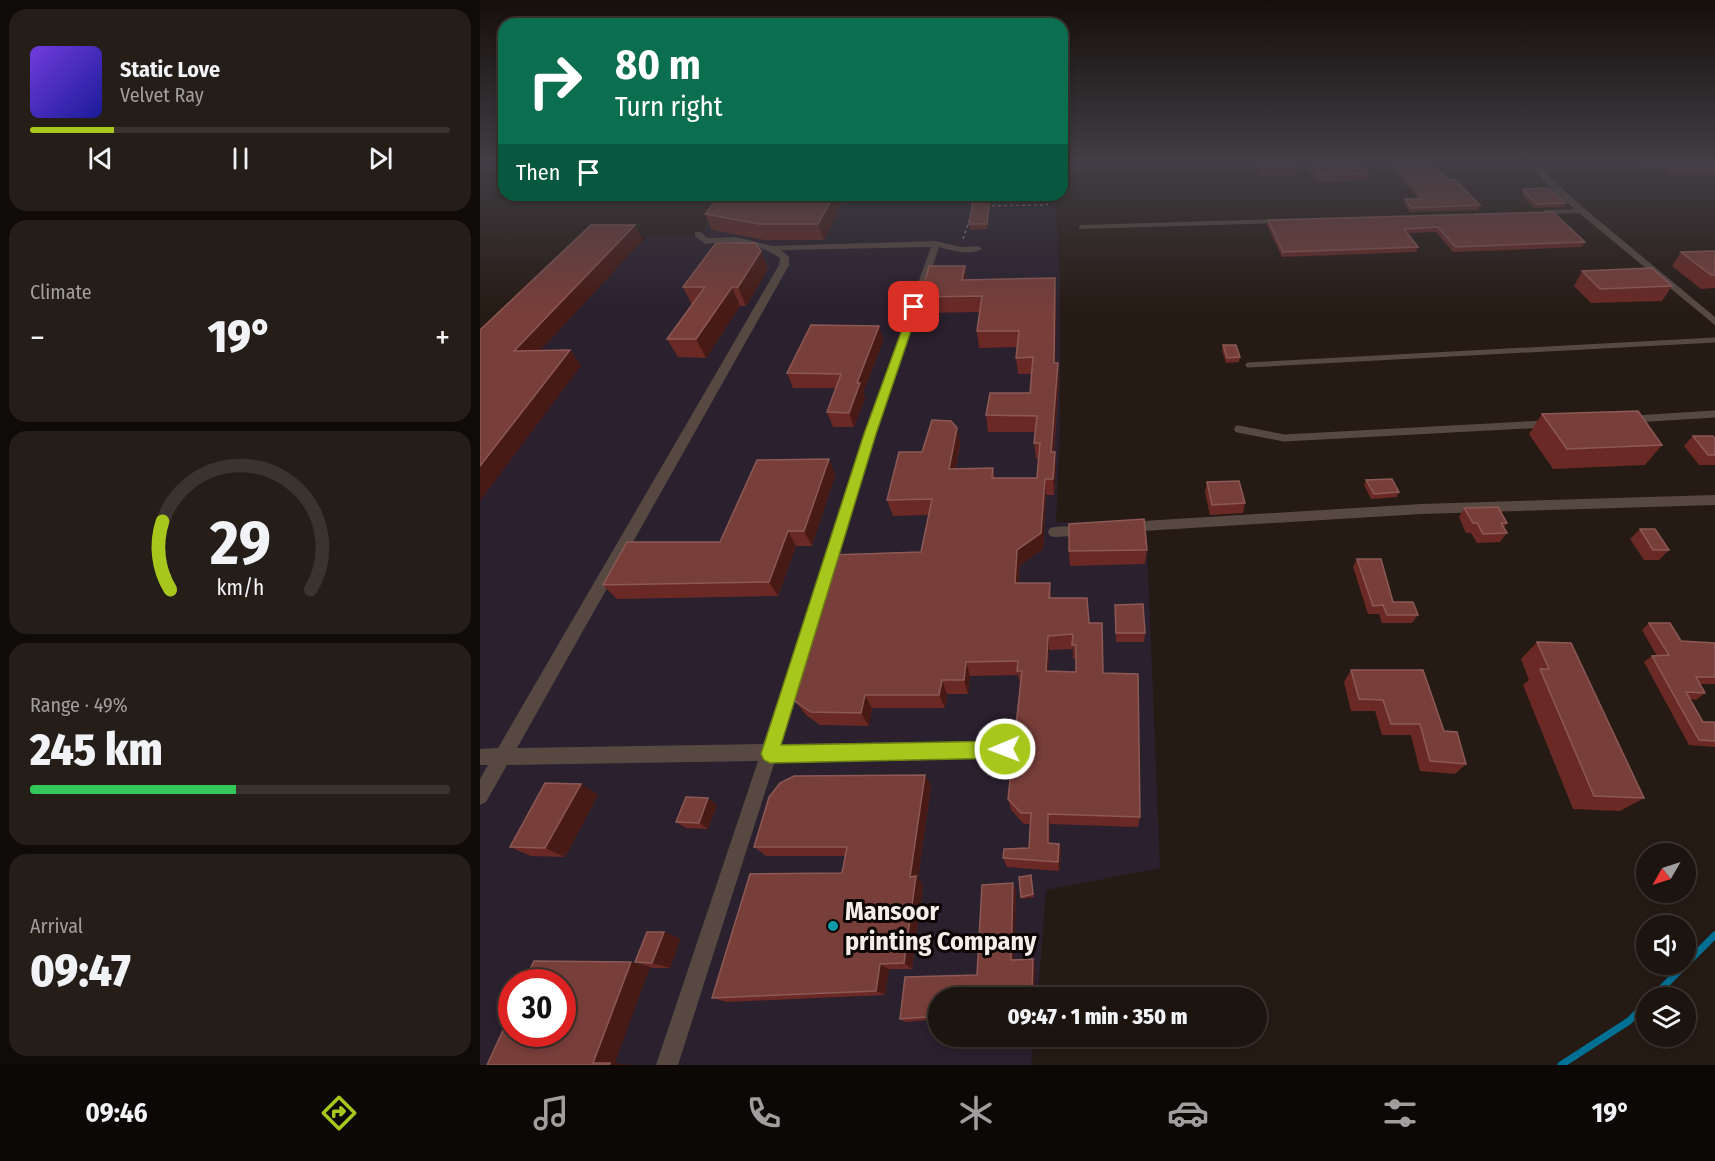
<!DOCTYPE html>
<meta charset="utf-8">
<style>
body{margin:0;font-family:"Fira Sans Condensed",sans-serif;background:#251d18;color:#f1f3f6;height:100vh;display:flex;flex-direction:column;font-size:22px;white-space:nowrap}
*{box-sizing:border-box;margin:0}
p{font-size:20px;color:#a09e9e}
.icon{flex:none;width:33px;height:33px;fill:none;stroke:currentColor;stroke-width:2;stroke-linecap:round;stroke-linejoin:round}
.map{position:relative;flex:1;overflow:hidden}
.drawer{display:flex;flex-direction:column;gap:9px;padding:9px;background:#0f0b08;width:480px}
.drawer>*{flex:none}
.guide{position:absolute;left:18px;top:18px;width:570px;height:183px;border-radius:18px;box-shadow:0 3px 9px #0003,0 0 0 2px #3a332f;background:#0b6e4f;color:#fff;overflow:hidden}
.needle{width:39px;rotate:231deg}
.fabs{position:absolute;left:1156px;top:843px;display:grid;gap:12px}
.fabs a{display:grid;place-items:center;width:60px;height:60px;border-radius:50%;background:#1c140f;box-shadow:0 3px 9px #0003,0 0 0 2px #3a332f;font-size:30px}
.speed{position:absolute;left:18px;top:969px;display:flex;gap:12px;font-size:30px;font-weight:700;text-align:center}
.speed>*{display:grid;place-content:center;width:78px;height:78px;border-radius:50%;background:#1c140f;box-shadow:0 3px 9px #0003,0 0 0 2px #3a332f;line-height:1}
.speed .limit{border:9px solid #d22;background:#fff;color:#111}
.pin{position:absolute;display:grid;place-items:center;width:51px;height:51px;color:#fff;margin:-26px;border-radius:12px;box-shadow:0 3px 9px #0006}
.me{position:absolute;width:66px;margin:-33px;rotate:269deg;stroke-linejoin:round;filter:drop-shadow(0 0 4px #0008)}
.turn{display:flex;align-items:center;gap:21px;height:126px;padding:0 18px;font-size:27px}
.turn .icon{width:78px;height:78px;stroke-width:2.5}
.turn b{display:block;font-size:42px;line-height:51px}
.then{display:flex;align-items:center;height:57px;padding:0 18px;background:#0003;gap:12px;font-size:22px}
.big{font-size:45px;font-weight:800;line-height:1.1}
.drawer .tile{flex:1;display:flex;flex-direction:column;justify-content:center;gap:9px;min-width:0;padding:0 21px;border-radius:18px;background:#251d18}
.drawer .dial{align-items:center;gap:0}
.dial svg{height:156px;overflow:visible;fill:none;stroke:#3a332f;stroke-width:7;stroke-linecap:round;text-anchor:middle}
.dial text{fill:#f1f3f6;stroke:none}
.song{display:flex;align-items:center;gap:18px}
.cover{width:72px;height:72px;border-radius:9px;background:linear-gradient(135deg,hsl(260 70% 55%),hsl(240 70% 35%))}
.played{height:6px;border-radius:3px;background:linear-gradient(90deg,#a8c71d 20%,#3a332f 20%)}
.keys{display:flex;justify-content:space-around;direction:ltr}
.heat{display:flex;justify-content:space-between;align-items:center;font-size:33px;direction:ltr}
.charge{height:9px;border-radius:4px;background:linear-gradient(90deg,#34c759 49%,#3a332f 0)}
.trip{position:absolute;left:448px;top:987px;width:339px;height:60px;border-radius:30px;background:#1c140f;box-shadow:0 3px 9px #0003,0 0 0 2px #3a332f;font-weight:800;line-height:60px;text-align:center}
.tabs{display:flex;height:96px;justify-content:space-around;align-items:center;background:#0b0806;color:#a09e9e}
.tabs .icon{width:42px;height:42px}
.tabs .active{color:#a8c71d}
.tabs b{font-size:27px;color:#f1f3f6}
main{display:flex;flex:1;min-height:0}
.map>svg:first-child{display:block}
.industrial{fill:#2a202e;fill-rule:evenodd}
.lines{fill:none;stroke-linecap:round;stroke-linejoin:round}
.stream{stroke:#007194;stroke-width:7}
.path{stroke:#918782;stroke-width:1.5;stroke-dasharray:3 3;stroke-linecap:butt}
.lane-far2{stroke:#574942;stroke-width:4}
.lane-far1{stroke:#574942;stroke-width:5}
.lane{stroke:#574942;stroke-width:7}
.street{fill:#574942;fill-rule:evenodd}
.wall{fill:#6a2925;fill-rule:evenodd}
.shaded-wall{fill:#481a15}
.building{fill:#783e3a;stroke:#8c5955;stroke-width:1.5;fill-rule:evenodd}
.route{fill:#a8c71d;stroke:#6d8113;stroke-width:1.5}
.culture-dot{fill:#0f9aa8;stroke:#0b0604;stroke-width:2}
.labels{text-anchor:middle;stroke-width:6;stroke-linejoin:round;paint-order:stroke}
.near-poi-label{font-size:26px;font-weight:bold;fill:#f5ede8;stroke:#0b0604;text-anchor:start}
</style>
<main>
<section class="drawer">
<div class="tile">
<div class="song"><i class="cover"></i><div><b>Static Love</b><p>Velvet Ray</p></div></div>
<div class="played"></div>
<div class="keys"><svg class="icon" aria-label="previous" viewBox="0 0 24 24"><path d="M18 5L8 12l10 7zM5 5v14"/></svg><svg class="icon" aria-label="pause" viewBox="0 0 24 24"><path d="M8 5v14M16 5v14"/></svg><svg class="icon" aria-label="next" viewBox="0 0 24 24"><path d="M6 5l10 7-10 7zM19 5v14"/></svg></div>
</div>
<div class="tile"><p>Climate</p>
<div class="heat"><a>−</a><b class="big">19°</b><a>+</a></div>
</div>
<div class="tile dial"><svg viewBox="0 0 100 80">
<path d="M14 69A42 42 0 1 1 86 69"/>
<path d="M14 69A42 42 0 0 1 10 34" stroke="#a8c71d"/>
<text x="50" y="56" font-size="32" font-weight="700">29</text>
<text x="50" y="72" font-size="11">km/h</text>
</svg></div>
<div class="tile"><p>Range · 49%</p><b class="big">245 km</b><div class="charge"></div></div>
<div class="tile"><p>Arrival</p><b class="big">09:47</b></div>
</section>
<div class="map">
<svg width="1235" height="1065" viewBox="0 0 1235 1065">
<rect width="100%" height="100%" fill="#261a14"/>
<path class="industrial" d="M249,195H575L580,278V429L576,522L666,521L680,868L566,890L558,997L459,998V1036L554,1037L551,1065H0V414L42,366L167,237L218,236ZM32,982H82V1034H32Z"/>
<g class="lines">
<path class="stream" d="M1206,964L1235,935
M1172,998L1206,964
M1081,1065L1149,1021L1167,1003"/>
<path class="path" d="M506,206L567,205L568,195
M483,239L494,206"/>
<path class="lane-far2" d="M712,164L784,162
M1066,212L1102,211
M601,227L797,221"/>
<path class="lane-far1" d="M768,365L1235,340"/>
<path class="lane" d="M1154,419L1235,414
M758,429L804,438L1065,424"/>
<path class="street" d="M1050,162H1058L1069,177L1105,209L1235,317V325L1099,213L1063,181Z
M215,232H221L227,238L256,237L292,246L456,241L481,247L498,246L502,249C490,256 473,251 459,247L396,434L337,629L334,634L329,635L324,634L321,629L384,434L451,247L301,250L309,257V265L37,748L283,744L308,671L310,666L316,664L322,666L324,671L301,744L525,741L531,743L534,749L531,755L525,757L295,761L198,1065H176L278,761L27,765L6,802L0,805V779L8,765H0V749L18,748L299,265L300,258C277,242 252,240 225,244L215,236Z
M1235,495V505L941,514L647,532L640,527L647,522L941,504Z
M607,525L612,526L614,530L612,534L607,535L575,537L570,536L568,532L570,528L575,527Z"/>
</g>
<path class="wall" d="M775,162H815L816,167L814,175L780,176L775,167Z
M825,162H881L889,173L887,180L836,183L825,165Z
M911,162H952L969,180L1000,205L998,210L930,212L924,204L925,199H938L910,164Z
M1132,162H1235V176H1190L1183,171H1160Z
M1043,189L1086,203L1084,207L1054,208L1042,196L1043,195L1041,193Z
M240,195H425L423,199H364L344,240H285L232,230L225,214Z
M494,195H525L524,202H511L507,229L490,230L489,224Z
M1073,212L1105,242L1102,247L973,252L956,232L928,233L938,247L936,252L802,257L787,225L788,220Z
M281,251L288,269L266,306H260L226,358L198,357L187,339L212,305L203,287Z
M1235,251V288L1221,289L1192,266L1201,252Z
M485,266L487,280L576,294L575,363L579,379L574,452L576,468L574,495H566L563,549L540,565L538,583H570L571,598L609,623L623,673L660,817L658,827L570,824V844H579L581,854L579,871L527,867L523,858L549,848L550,824H544L531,810L528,799L540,684L538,675L490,676L488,694H467L465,708H392L389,726L340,725L326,715L316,702L338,612L441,552L449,515L413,516L407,500L442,452L477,428L480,444L476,469L513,468L515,478H557L558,459H556L554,443L555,432H508L506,415L550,393L552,374H538L536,358L537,347L499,348L497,331L499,312L445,313L441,297ZM593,649V659H596V672L568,671L569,650Z
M1102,271L1192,286L1182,301L1111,303L1094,286Z
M399,326L403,341L383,393L385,398L374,427H353L347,412L356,388H313L307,373Z
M743,345L760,357L759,362L746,363L742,350Z
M1062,414L1182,445L1165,465L1073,469L1049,434Z
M1213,436L1235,439V465H1219L1204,446Z
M349,459L355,475L332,546H316L298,596L137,599L123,585L240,542Z
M886,480L919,492L917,497L891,499L884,485Z
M727,482L765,503L763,513L730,515L725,492Z
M984,508L1027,523L1024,527L1027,533L1020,542L997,543L991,533H986L979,517Z
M1160,529L1189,550L1179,560H1164L1150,539Z
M667,550L665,564L590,566L589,551Z
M877,559L913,602L938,615L932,623H902L899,614H888L873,567Z
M635,605L665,633L664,642H636Z
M1169,623L1201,641L1235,643V684H1220L1225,693L1216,700L1210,699L1223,722L1235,724V747L1209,745L1164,662L1172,656H1177L1162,630Z
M1057,642L1164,798L1140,811L1093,809L1043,685L1049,680L1041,659Z
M871,670L964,731L986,764L975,774L940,771L931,735H902L895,711H871L864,682Z
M445,775L451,786L438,878L443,885L432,969H409L405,995L247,1002L232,998L362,873L365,856H286L274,847Z
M118,795L85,857L51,856L30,847Z
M237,805L228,829L206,828L196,822Z
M551,875L554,897L542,899L541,897Z
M536,890L534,959H553L555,963V995L459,998V1019L426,1022L420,1019L497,975Z
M184,932L200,939L190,968H173L155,962Z"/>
<path class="shaded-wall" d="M354,195H363L364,199L344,240L338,224Z
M510,197L511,202L507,229V224Z
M155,225L163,240L46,366L34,351Z
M281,251L288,269L266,306L258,287Z
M485,266L487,282L482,280Z
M575,278L576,294L575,379L574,363Z
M252,287L260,306L226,358L216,339Z
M399,326L403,341L383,393L385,398L374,427L369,413L377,383Z
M90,350L101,366L0,501V466Z
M578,363L579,379L572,468L571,452Z
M477,428L480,444L473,485L469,469Z
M575,452L576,468L574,495L573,479Z
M349,459L355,475L332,546L324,531Z
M565,479L566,495L563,549L540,565L537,598L535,583L537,550Z
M308,531L316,546L298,596L289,582Z
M568,636L569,650L568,685L566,671Z
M486,662L490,676L488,694L484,680Z
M462,680L467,694L465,708L459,695Z
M385,695L392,708L389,726L381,713Z
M445,775L451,786L438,878L443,885L432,969L424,963L430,877Z
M101,784L118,795L85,857L65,848Z
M228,798L237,805L228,829L219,823Z
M568,814L570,824V853L568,843Z
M579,844L581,854L579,871L578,862Z
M533,883L536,890L534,964L531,960Z
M184,932L200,939L190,968L172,963Z
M553,959L555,963V995L552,992Z
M151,962L170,967L135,1063L150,1065H129L113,1063Z
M400,964L409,969L405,995L396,991Z"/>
<path class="building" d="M778,162H815L816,167L782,168Z
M829,162H881L889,173L838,175Z
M914,162H952L969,180H976L1000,205L931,208L925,199H943Z
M1152,162H1235V170L1194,171L1186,165L1163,166Z
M1069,188L1086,203L1057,204L1044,192H1046L1043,189Z
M240,195H354L338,224H279L225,214Z
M494,195H523V197H510L507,224H489Z
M1073,212L1105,242L975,247L958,227L924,229L938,247L803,252L788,220Z
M111,225H155L34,351L90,350L0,466V330Z
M236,243H275L281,251L258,287H252L216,339H187L225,287H203Z
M1235,251V275H1231L1201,252Z
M449,266H485L482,280L575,278L574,363H578L571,452H575L573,479H565L561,533L537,550L535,583H570L569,598H607L609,623H622L623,673L658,674L660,817L568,814V843L579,844L578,862L523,858L524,849L549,848L551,813H541L528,799L542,671H537L538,661L486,662L484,680H462L459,695H385L381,713L331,712L316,702L309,683L331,612H338L351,555L441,552L452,499L407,500L419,452H442L452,420L471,421L477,428L469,469L513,468L512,478H557L560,443H554L557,416L506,415L510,393H550L553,357L536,358L539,331H497L502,296L441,297ZM593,634L592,645H596V672L566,671L568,636Z
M1172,268L1192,286L1120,289L1102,271Z
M331,325L399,326L377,383H380L369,413L347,412L361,374L307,373Z
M743,345H756L760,357L747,358Z
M1158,411L1182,445L1087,449L1062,414Z
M1213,436H1233L1235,439V455H1228Z
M349,459L324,531H308L289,582L123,585L147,542H240L277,460Z
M912,479L919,492L894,494L886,480Z
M759,481L765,503L732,505L727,482Z
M1018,507L1027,523H1021L1027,533L1003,534L997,523H993L984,508Z
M664,519L667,550L589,551V524Z
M1160,529H1175L1189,550H1173Z
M877,559H901L913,602H933L938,615H907L903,605L893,606Z
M663,604L665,633H636L635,605Z
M1169,623H1190L1201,641L1235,643V677H1216L1225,693L1206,692L1223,722H1234L1235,724V741L1219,740L1172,656L1189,655Z
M1057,642L1091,643L1164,798L1114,796L1060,669H1069Z
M871,670H943L964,731L977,732L986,764L950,761L940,724H911L903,700L879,699Z
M445,775L430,877L436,876L424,963L400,964L396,991L232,998L270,874L362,873L367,847H274L289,797L300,783L314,776Z
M65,783L101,784L65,848L30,847Z
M206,797L228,798L219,823L196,822Z
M551,875L553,894L541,897L539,877Z
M533,883L531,960L553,959L552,992L530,993V998H459V1016L420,1019L425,977L497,975L502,885Z
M167,932H184L172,963L155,962Z
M54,961L151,962L113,1063H130L129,1065H7L32,1011V1034H82V982H44Z"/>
<linearGradient id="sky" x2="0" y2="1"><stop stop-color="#150e0b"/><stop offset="0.52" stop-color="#413e45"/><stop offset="1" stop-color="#413e45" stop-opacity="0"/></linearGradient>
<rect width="1235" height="311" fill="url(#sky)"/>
<path class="route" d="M431,305L439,307L396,434L301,745L525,741L531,743L533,749L531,755L525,758L290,763L284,760L281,754L384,434Z"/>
<circle class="culture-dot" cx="353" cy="926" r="6"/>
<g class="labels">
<g class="near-poi-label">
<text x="365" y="920">Mansoor<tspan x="365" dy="30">printing Company</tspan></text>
</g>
</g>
</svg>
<div class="fabs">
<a><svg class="needle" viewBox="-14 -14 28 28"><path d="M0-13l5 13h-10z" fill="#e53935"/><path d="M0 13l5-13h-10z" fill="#a09e9e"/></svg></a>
<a><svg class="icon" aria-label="sound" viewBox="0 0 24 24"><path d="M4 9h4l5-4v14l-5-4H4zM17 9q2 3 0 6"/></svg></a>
<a><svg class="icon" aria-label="layers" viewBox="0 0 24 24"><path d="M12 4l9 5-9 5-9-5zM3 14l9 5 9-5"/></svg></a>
</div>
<div class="speed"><div class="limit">30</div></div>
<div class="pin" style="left:434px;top:307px;background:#d93025"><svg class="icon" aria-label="arrive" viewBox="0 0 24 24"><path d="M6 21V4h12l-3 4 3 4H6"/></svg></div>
<svg class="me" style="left:525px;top:749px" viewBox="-20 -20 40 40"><circle r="17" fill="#a8c71d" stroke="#fff" stroke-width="3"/><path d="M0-11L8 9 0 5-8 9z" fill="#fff"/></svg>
<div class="trip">09:47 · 1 min · 350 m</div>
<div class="guide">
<div class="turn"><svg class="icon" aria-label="right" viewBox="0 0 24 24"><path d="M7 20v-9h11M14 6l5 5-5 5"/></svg><div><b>80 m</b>Turn right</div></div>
<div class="then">Then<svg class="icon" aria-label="arrive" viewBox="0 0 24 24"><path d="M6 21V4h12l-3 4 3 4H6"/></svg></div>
</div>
</div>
</main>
<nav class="tabs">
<b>09:46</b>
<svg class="icon active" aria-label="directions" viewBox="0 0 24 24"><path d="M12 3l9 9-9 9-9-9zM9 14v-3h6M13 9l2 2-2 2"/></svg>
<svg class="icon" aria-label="music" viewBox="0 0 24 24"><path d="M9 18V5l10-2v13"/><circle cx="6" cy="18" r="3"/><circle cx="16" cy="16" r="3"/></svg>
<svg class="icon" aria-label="phone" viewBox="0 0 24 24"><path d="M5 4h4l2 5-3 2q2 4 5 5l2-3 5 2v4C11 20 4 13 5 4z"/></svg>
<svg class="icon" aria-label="climate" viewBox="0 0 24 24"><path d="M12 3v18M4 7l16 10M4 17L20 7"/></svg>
<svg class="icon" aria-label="car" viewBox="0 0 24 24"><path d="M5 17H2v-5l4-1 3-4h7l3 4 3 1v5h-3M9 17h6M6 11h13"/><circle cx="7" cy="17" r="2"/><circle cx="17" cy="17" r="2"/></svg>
<svg class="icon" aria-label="filters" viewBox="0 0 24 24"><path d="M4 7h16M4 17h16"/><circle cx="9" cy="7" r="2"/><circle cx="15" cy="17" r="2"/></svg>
<b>19°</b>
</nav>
